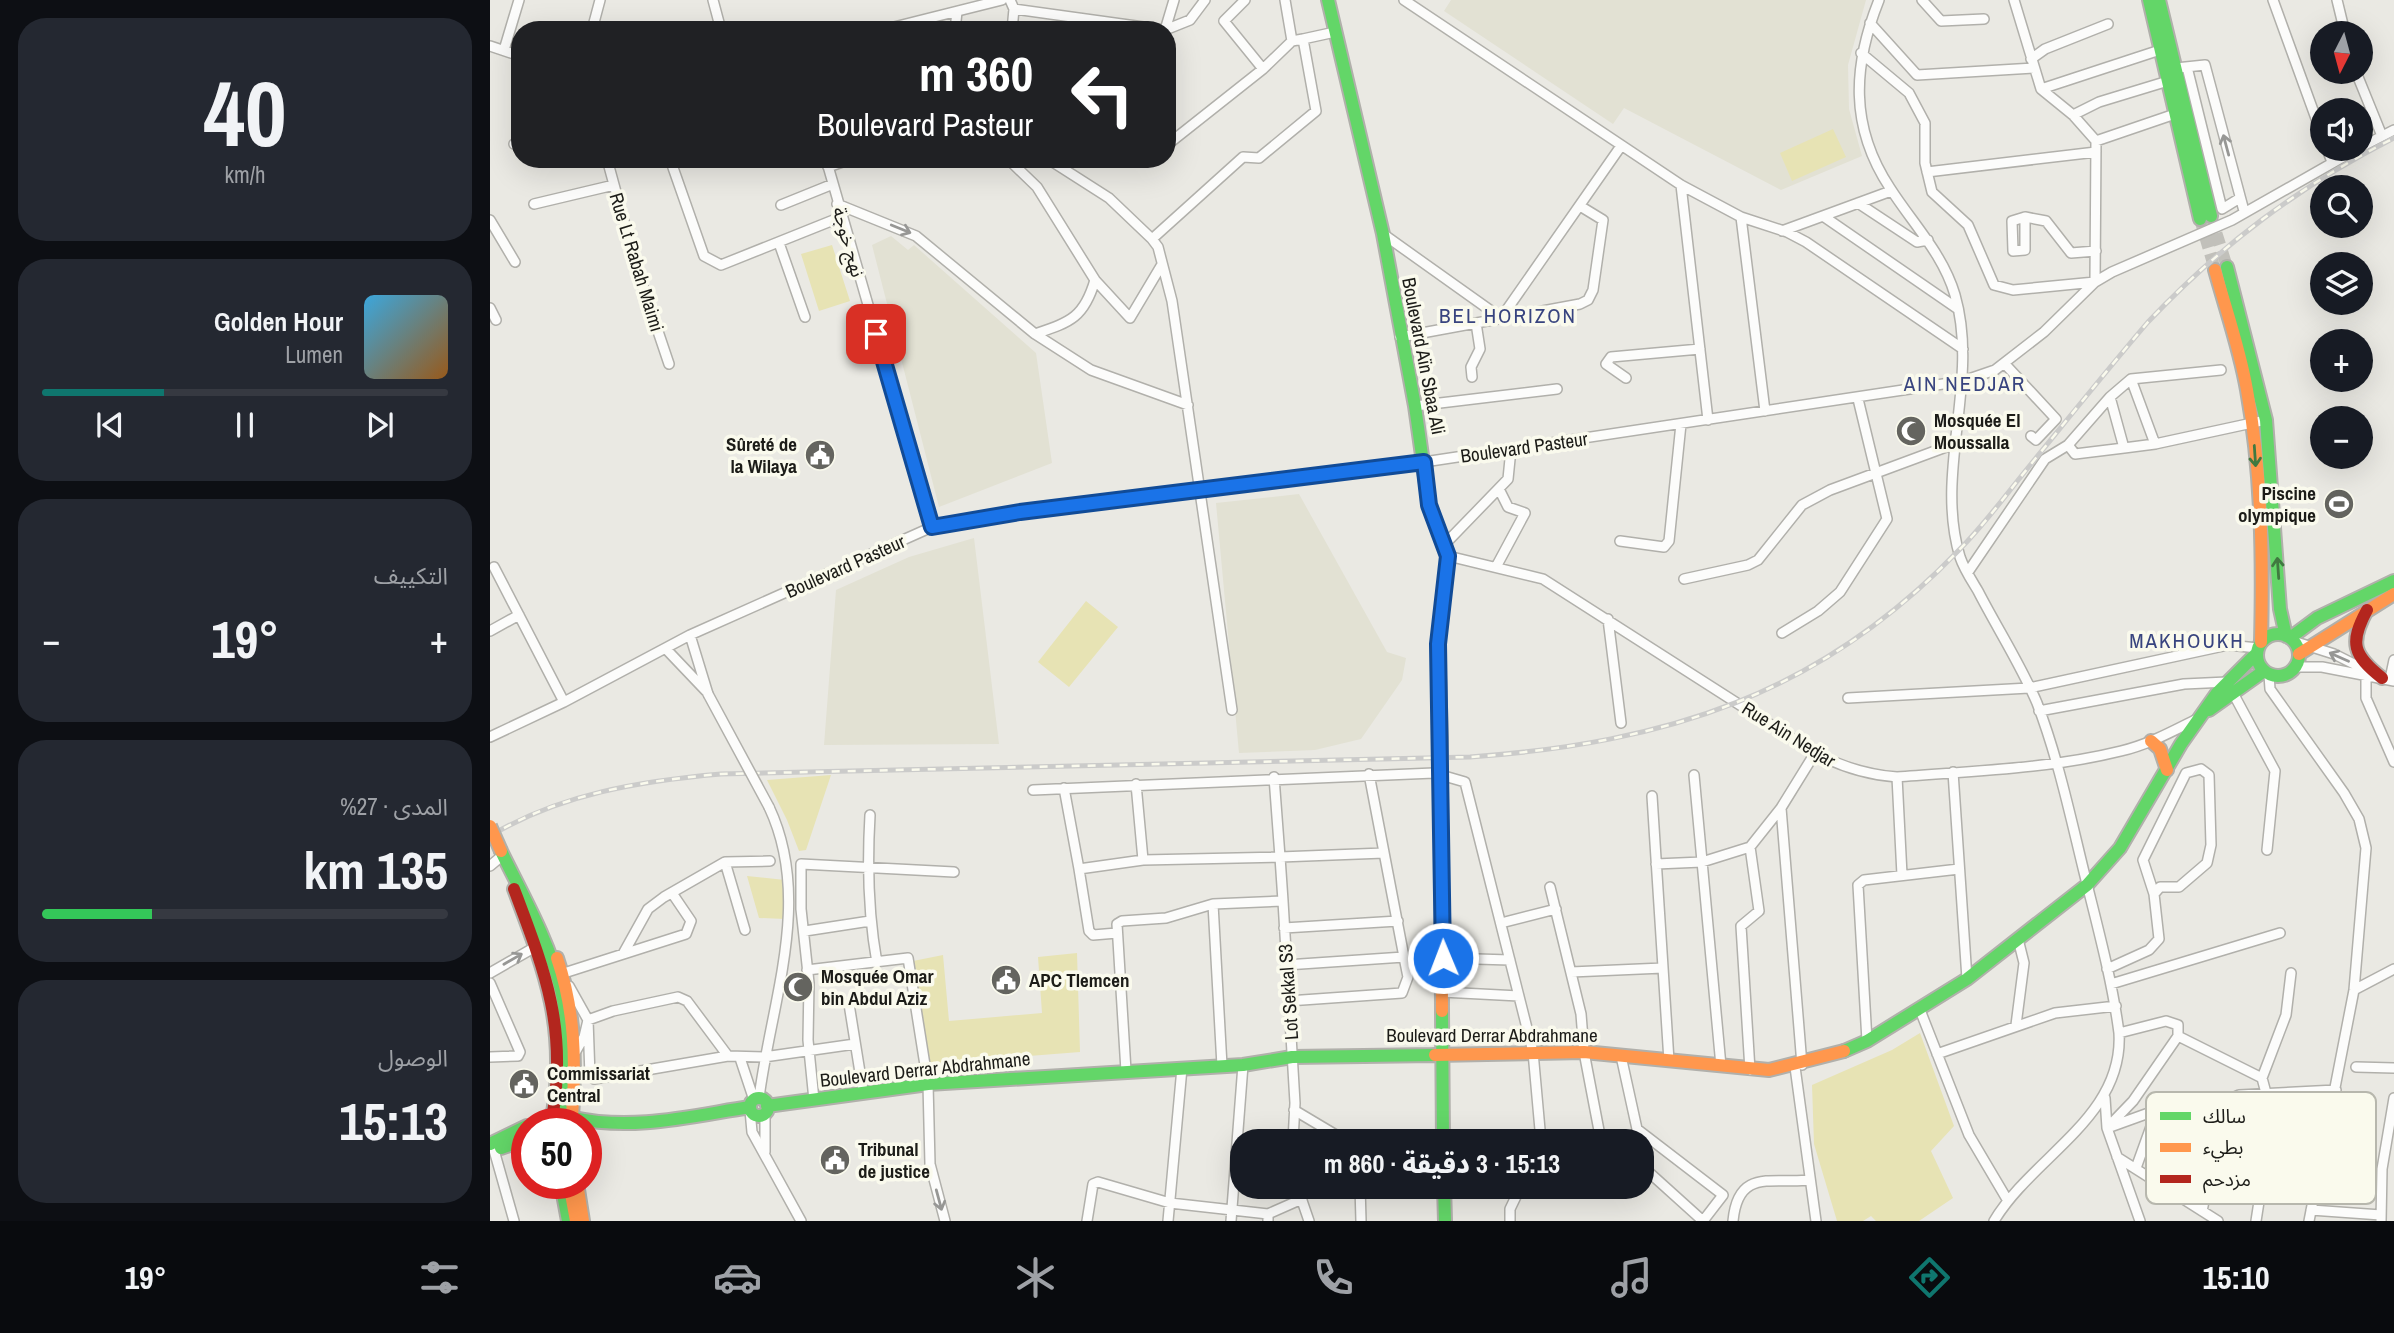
<!DOCTYPE html>
<html lang="ar">
<meta charset="utf-8">
<style>
body{margin:0;font-family:"Archivo Narrow","Noto Sans Arabic",sans-serif;background:#242831;color:#f1f3f6;direction:rtl;height:100vh;display:flex;flex-direction:column;font-size:26px;white-space:nowrap}
*{box-sizing:border-box;margin:0}
p{font-size:23px;color:#9ea1a6}
.icon{flex:none;width:38px;height:38px;fill:none;stroke:currentColor;stroke-width:2;stroke-linecap:round;stroke-linejoin:round}
.map{position:relative;flex:1;overflow:hidden;direction:ltr}
.drawer{display:flex;flex-direction:column;gap:18px;padding:18px;background:#0d0f14;width:490px}
.drawer>*{flex:none}
.banner{position:absolute;left:21px;top:21px;width:665px;height:147px;border-radius:28px;box-shadow:0 7px 28px #0002;direction:rtl;background:#202124;color:#fff;overflow:hidden}
.needle{width:46px;rotate:186deg}
.controls{position:absolute;left:1820px;top:21px;display:grid;gap:14px}
.controls a{display:grid;place-items:center;width:63px;height:63px;border-radius:50%;background:#171b24;box-shadow:0 7px 28px #0002;font-size:35px}
.speed{position:absolute;left:21px;top:1108px;display:flex;gap:14px;font-size:35px;font-weight:700;text-align:center}
.speed>*{display:grid;place-content:center;width:91px;height:91px;border-radius:50%;background:#171b24;box-shadow:0 7px 28px #0002;line-height:1}
.speed .limit{border:10px solid #d22;background:#fff;color:#111}
.pin{position:absolute;display:grid;place-items:center;width:60px;height:60px;color:#fff;margin:-30px;border-radius:14px;box-shadow:0 4px 10px #0006}
.me{position:absolute;width:77px;margin:-38px;rotate:359deg;stroke-linejoin:round;filter:drop-shadow(0 0 5px #0008)}
.turn{display:flex;align-items:center;gap:24px;height:147px;padding:0 28px;font-size:32px}
.turn .icon{width:91px;height:91px;stroke-width:2.5}
.turn b{display:block;font-size:49px;line-height:60px}
.big{font-size:52px;font-weight:800;line-height:1.1}
.drawer .tile{flex:1;display:flex;flex-direction:column;justify-content:center;gap:10px;min-width:0;padding:0 24px;border-radius:28px;background:#242831}
.drawer .dial{align-items:center;gap:0}
.dial b{font-size:91px;line-height:1}
.song{display:flex;align-items:center;gap:21px}
.cover{width:84px;height:84px;border-radius:10px;background:linear-gradient(135deg,hsl(200 70% 55%),hsl(30 70% 35%))}
.played{height:7px;border-radius:4px;background:linear-gradient(90deg,#0f766e 30%,#363941 30%)}
.keys{display:flex;justify-content:space-around;direction:ltr}
.heat{display:flex;justify-content:space-between;align-items:center;font-size:38px;direction:ltr}
.charge{height:10px;border-radius:5px;background:linear-gradient(90deg,#34c759 27%,#363941 0)}
.trip{position:absolute;left:740px;top:1129px;width:424px;height:70px;border-radius:28px;background:#171b24;box-shadow:0 7px 28px #0002;font-weight:800;line-height:70px;text-align:center;direction:rtl}
.dock{display:flex;height:112px;justify-content:space-around;align-items:center;background:#090b0e;color:#9ea1a6}
.dock .icon{width:49px;height:49px}
.dock .active{color:#0f766e}
.dock b{font-size:32px;color:#f1f3f6}
main{display:flex;flex:1;min-height:0}
.map>svg:first-child{display:block}
.built{fill:#e2e1d3}
.green{fill:#e7e3b4}
.lines{fill:none;stroke-linecap:round;stroke-linejoin:round}
.secondary-tunnel{stroke:#c1c0ba;stroke-width:12;stroke-dasharray:12 6;stroke-linecap:butt}
.street-casing{stroke:#b1b0ab;stroke-width:12}
.fast-casing{stroke:#b1b0ab;stroke-width:16}
.slow-casing{stroke:#b1b0ab;stroke-width:16}
.jam-casing{stroke:#b1b0ab;stroke-width:16}
.street{stroke:#fcfcfb;stroke-width:9}
.fast{stroke:#63d668;stroke-width:12}
.slow{stroke:#ff974d;stroke-width:12}
.jam{stroke:#b3261e;stroke-width:12}
.rail-casing{stroke:#cbcbca;stroke-width:5}
.rail{stroke:#fafaed;stroke-width:2.5;stroke-dasharray:8;stroke-linecap:butt}
.street-bridge-casing{stroke:#b1b0ab;stroke-width:12;stroke-linecap:butt}
.fast-bridge-casing{stroke:#b1b0ab;stroke-width:16;stroke-linecap:butt}
.slow-bridge-casing{stroke:#b1b0ab;stroke-width:16;stroke-linecap:butt}
.street-bridge{stroke:#fcfcfb;stroke-width:9}
.fast-bridge{stroke:#63d668;stroke-width:12}
.slow-bridge{stroke:#ff974d;stroke-width:12}
.oneway{stroke:#979795}
.oneway2{stroke:#407940}
.route-casing{stroke:#114b97;stroke-width:18}
.route{stroke:#1a73e8;stroke-width:12}
.labels{text-anchor:middle;stroke-width:7;stroke-linejoin:round;paint-order:stroke}
.street-label{font-size:19px;fill:#1c1c18;stroke:#fafaed}
.poi-label{font-size:19px;font-weight:bold;fill:#1c1c18;stroke:#fafaed;text-anchor:start}
.neighbourhood-label{font-size:21px;letter-spacing:2px;fill:#38447f;stroke:#fafaed}
.key{fill:#fafaed;stroke:#b7b7ad;stroke-width:2}
.key-label{font-size:19px;fill:#1c1c18}
</style>
<main>
<div class="map">
<svg width="1904" height="1221" viewBox="0 0 1904 1221">
<rect width="100%" height="100%" fill="#eae9e3"/>
<path class="built" d="M961,0H1376L1358,65L1359,109L1372,156L1291,190L1134,108L1123,124L954,11Z
M401,236L418,250L424,245L546,353L562,463L449,507L382,245Z
M809,494L897,652L916,658L912,680L871,739L825,750L749,753L726,503Z
M484,538L509,744L334,745L346,590L419,557Z"/>
<path class="green" d="M1343,129L1356,157L1302,181L1290,153Z
M342,245L360,301L329,311L311,254Z
M596,601L628,627L579,687L548,662Z
M341,775L316,850L309,851L297,820L277,780Z
M257,876L295,880V919L269,918Z
M587,953L590,1052L440,1064L423,961L453,955L459,1021L552,1013L548,957Z
M1430,1033L1464,1126L1441,1151L1463,1198L1429,1221H1386L1381,1216L1373,1221H1347L1324,1144L1322,1085L1402,1050Z"/>
<g class="lines">
<path class="secondary-tunnel" d="M1721,216L1737,267
M1710,219L1725,270"/>
<g class="street-casing">
<path id="street" d="M223,0L231,30
M520,0L524,9L675,30L684,0
M755,0L734,21L773,69
M795,0L802,41
M914,0L1191,185L1251,217L1297,232L1316,242L1473,349
M1389,0C1363,65 1359,126 1400,188C1423,224 1453,254 1465,295C1490,382 1444,471 1470,557C1474,569 1482,581 1488,591C1507,628 1531,665 1547,703C1568,758 1580,815 1594,872C1607,925 1622,979 1629,1033C1634,1117 1543,1156 1504,1221
M1432,0L1451,21L1494,19
M1783,0L1832,135
M1847,0L1855,33
M1380,23L1427,75L1544,68
M102,30L110,0
M392,30L512,0
M465,30L467,12
M522,30L524,9
M675,30L700,20L715,0
M0,46L30,56
M14,50L29,0
M1371,53L1419,93L1435,123V163L1442,192L1478,225L1504,285L1523,290L1605,282L1606,141L1583,115L1551,89L1524,0
M1541,59L1555,49L1618,24
M1697,67L1732,209L1750,198
M1686,68L1715,65L1754,211
M1866,72L1892,136
M1551,89L1670,50
M1583,115L1609,102L1678,81
M1606,141L1685,114
M24,144H30
M677,145L773,69L802,41L813,39
M1871,147L1904,130
M1837,149L1842,162
M117,159L147,269L179,364
M180,159L214,256L231,265L351,217
M336,159L442,527
M518,159L547,187L605,280C594,318 580,322 545,334
M558,159L619,198L662,239L668,247L682,301L742,710
M338,167L361,159
M1437,172L1606,152
M1191,185L1218,420
M1368,203L1427,242L1438,240
M44,204L124,185
M347,204L426,236L545,334L601,370L698,405
M291,205L343,184
M1333,216L1468,309
M1251,217L1275,411
M1535,217L1522,221L1523,251L1535,250V217L1556,221L1581,253L1606,251
M0,220L25,262
M1292,231L1401,191
M893,234L1011,318L1131,146
M662,239L753,157L769,158L826,111L813,39L845,32
M289,243L315,317
M605,280L640,318L671,266
M0,308L6,320
M910,337L1090,304L1098,300L1103,290L1113,220L1090,206
M1514,363L1566,419L1546,440L1541,436
M982,377L981,367L990,349L986,323
M1136,378L1116,364L1121,357L1210,349
M1641,379L1731,370
M1620,397L1641,379L1665,444
M925,406L1067,389
M1634,448L1665,444L1776,420
M1130,541L1174,547L1179,541L1191,424
M954,545L1018,479L1021,449
M958,556L1053,579L1325,753C1352,767 1377,775 1407,777C1481,771 1558,769 1631,751C1657,745 1681,732 1705,720
M4,567L74,702
M1006,567L1035,513L1018,507L1009,489
M1478,572L1555,459L1578,445L1620,397L1634,448L1585,454L1578,445
M1194,579L1258,565L1268,560L1312,505L1340,490L1464,444
M1118,619L1131,723
M0,631L29,615
M1292,633L1328,611L1350,592L1397,519L1368,399
M200,635L218,694
M1803,641L1844,654L1878,671
M176,649L216,691
M1805,667H1832L1904,681
M1779,675L1780,689L1854,793L1869,819L1876,848L1864,990L1819,1221
M1876,675V698L1904,762
M1900,679L1904,660
M1743,693L1785,771L1777,850
M1358,698L1539,688L1738,645L1768,648
M1549,711L1694,684L1737,682
M0,737L74,702L200,635L442,527L530,512L934,462L1473,381L1505,370L1554,332L1605,282L1622,272L1742,220L1867,149
M1463,772L1477,979
M879,774L914,957
M1204,775L1231,1066
M784,777L790,857L894,853
M1407,777L1412,875
M646,784L653,860L790,857L793,901
M574,788L589,869L653,860
M543,790L944,773L975,782L1043,1052L1051,1141
M1162,796L1179,1061
M380,815C377,866 378,913 387,963
M235,862L255,930
M1166,864L1212,862L1260,847L1291,808
M0,866L13,855
M589,869L599,931L603,935L627,933
M1060,887L1091,1014L1094,1052L1111,1141
M1011,923L1066,909
M794,928L908,921
M315,931L380,921
M133,954L158,909L174,897L235,862L280,861
M953,958L1020,960
M796,965L914,957L918,977L912,993L798,1001
M1617,969L1659,950L1669,939L1664,894L1670,887H1689L1717,863L1721,845L1719,775L1711,769L1696,773L1653,860L1664,894
M317,970L418,958L438,1084L440,1164L455,1221
M1081,972L1173,968
M0,973L47,946
M74,973L196,934L201,921L182,893
M0,983L30,1052L28,1056L0,1057
M1621,984L1790,933
M79,986L98,1020L94,1037L86,1051
M1864,990L1904,969
M952,992L1029,996
M359,1004L373,1091
M1430,1010L1479,1135L1518,1201
M1526,1025L1534,963L1528,939
M1629,1033L1676,1021L1688,1025V1036
M1377,1041L1368,885L1374,880L1469,869
M1447,1054L1565,1013L1626,1006
M238,1056L197,1001L188,997L123,1011L98,1020L100,1076L104,1079L238,1056L274,1057L365,1044
M1131,1056L1147,1129L1233,1195L1213,1221
M250,1058L264,1100
M1312,1065L1291,808L1325,753
M732,1066L723,904L793,901L805,1103L803,1141
M1305,1067L1326,1221
M1866,1067L1904,1068
M1260,1070L1251,926L1269,911L1260,847
M636,1071L627,924L632,921L676,918L723,904
M1772,1078L1796,1015L1801,973
M269,1098C281,1002 323,900 279,807
M1615,1098L1617,1128L1650,1221
M324,1100L318,1040L319,983L311,909V864L464,872
M260,1110L262,1132L311,1221
M804,1110L856,1141
M275,1113V1152
M1730,1123L1780,1131L1766,1221
M1620,1127L1667,1110
M1617,1128L1643,1101L1688,1036L1772,1078L1776,1093
M1780,1131L1836,1139
M2,1143L24,1221
M1627,1157L1728,1221
M1152,1166L1213,1221
M1646,1168L1667,1110H1705
M807,1186L819,1221
M870,1186L871,1221
M1673,1186L1705,1110L1734,1102
M1821,1210L1891,1215
M1712,1211L1734,1102L1749,1095L1846,1090
M597,1221L603,1184L608,1182L680,1203L778,1214
M678,1221L692,1068
M741,1221L753,1065
M778,1221V1214L812,1199
M1020,1221V1209L1031,1186
M1243,1221C1248,1168 1282,1184 1320,1180
M1891,1221L1892,1169L1904,1098"/>
</g>
<g class="fast-casing">
<path id="fast" d="M838,0L893,234L925,406L939,505L958,556L948,644L951,738
M1659,0L1710,219
M1669,0L1721,216
M1737,267L1776,420L1790,609L1796,636
M1767 655a21 21 0 1 1 42 0a21 21 0 1 1-42 0Z
M1800,638L1827,618L1904,581
M1719,710L1774,671
M11,851C33,896 59,941 71,990C79,1025 77,1062 76,1098
M952,1011L953,1141
M1354,1051L1377,1041L1477,979L1597,885L1630,848L1691,744L1727,693L1766,654
M260 1107a9 9 0 1 1 18 0a9 9 0 1 1-18 0Z
M277,1106L438,1084L753,1065L802,1057L945,1055
M84,1118C144,1131 201,1116 260,1107
M56,1124L60,1115L71,1110L82,1116L85,1124
M0,1144L37,1126
M11,1148L37,1139
M71,1183L78,1221
M954,1186L955,1221"/>
</g>
<g class="slow-casing">
<path id="slow" d="M1725,270C1736,310 1750,349 1757,390C1772,473 1773,558 1771,642
M1809,654L1904,594
M1661,741L1670,749L1677,770
M951,796L952,1011
M67,958C85,1010 86,1061 82,1116
M945,1055L1094,1052L1279,1070L1354,1051
M79,1183L86,1221
M87,1183L93,1221"/>
</g>
<g class="jam-casing">
<path id="jam" d="M1877,610C1859,643 1863,655 1892,678
M24,889C54,969 77,1025 63,1113"/>
</g>
<use href="#street" class="street"/>
<use href="#fast" class="fast"/>
<use href="#slow" class="slow"/>
<use href="#jam" class="jam"/>
<g class="rail-casing">
<path id="rail" d="M0,836C70,794 150,781 231,774L980,757C1176,743 1330,695 1469,550C1494,525 1515,496 1537,469C1577,420 1617,370 1658,322C1732,244 1808,187 1904,138"/>
</g>
<use href="#rail" class="rail"/>
<g class="street-bridge-casing">
<path id="street-bridge" d="M218,694L279,807"/>
</g>
<g class="fast-bridge-casing">
<path id="fast-bridge" d="M951,738V796"/>
</g>
<g class="slow-bridge-casing">
<path id="slow-bridge" d="M0,826L11,851"/>
</g>
<use href="#street-bridge" class="street-bridge"/>
<use href="#fast-bridge" class="fast-bridge"/>
<use href="#slow-bridge" class="slow-bridge"/>
</g>
<defs><path id="oneway-shaft" d="M-6 0H5M1.5-3L5.5 0L1.5 3" fill="none" stroke-width="1.6" stroke-linecap="round" stroke-linejoin="round" transform="scale(1.75)"/></defs>
<g class="oneway">
<use href="#oneway-shaft" transform="translate(1736 145) rotate(-105)"/>
<use href="#oneway-shaft" transform="translate(411 229) rotate(22)"/>
<use href="#oneway-shaft" transform="translate(1849 657) rotate(-156)"/>
<use href="#oneway-shaft" transform="translate(23 959) rotate(-30)"/>
<use href="#oneway-shaft" transform="translate(449 1200) rotate(75)"/>
</g>
<g class="oneway2">
<use href="#oneway-shaft" transform="translate(1765 456) rotate(86)"/>
<use href="#oneway-shaft" transform="translate(1788 568) rotate(-94)"/>
</g>
<g class="lines">
<g class="route-casing">
<path id="route" d="M386,334L442,527L530,512L934,462L939,505L958,556L948,644L953,958"/>
</g>
<use href="#route" class="route"/>
</g>
<defs>
<g id="mosque-disc" transform="scale(1.575)"><circle r="9.5" fill="#64645f" stroke="#fafaed"/><path d="M3.5-4.9A6 6 0 1 0 3.5 4.9A5 5 0 1 1 3.5-4.9Z" fill="#fff"/></g>
<g id="civic-disc" transform="scale(1.575)"><circle r="9.5" fill="#64645f" stroke="#fafaed"/><path d="M-.6-6.5H3V-4.5H.6V-3L4-1V1h2V6H-6V1h2V-1L-.6-3ZM-1.2 2.5V6h2.4V2.5Z" fill="#fff"/></g>
<g id="stadium-disc" transform="scale(1.575)"><circle r="9.5" fill="#64645f" stroke="#fafaed"/><path d="M0-5a6.5 5 0 1 0 0 10a6.5 5 0 1 0 0-10ZM-3.5-1.8h7v3.6h-7Z" fill="#fff"/></g>
</defs>
<g fill-rule="evenodd">
<use href="#mosque-disc" x="1421" y="431"/>
<use href="#civic-disc" x="330" y="455"/>
<use href="#stadium-disc" x="1849" y="504"/>
<use href="#civic-disc" x="516" y="980"/>
<use href="#mosque-disc" x="308" y="987"/>
<use href="#civic-disc" x="34" y="1084"/>
<use href="#civic-disc" x="345" y="1160"/>
</g>
<g class="labels">
<g class="street-label">
<text transform="translate(359 242) rotate(74)" y="7">نهج خوجة</text>
<text transform="translate(147 262) rotate(73)" y="7">Rue Lt Rabah Maimi</text>
<text transform="translate(934 356) rotate(79)" y="7">Boulevard Aïn Sbaa Ali</text>
<text transform="translate(1034 447) rotate(-8)" y="7">Boulevard Pasteur</text>
<text transform="translate(355 566) rotate(-24)" y="7">Boulevard Pasteur</text>
<text transform="translate(1299 734) rotate(32)" y="7">Rue Ain Nedjar</text>
<text transform="translate(798 992) rotate(-94)" y="7">Lot Sekkal S3</text>
<text x="1002" y="1042">Boulevard Derrar Abdrahmane</text>
<text transform="translate(435 1069) rotate(-6)" y="7">Boulevard Derrar Abdrahmane</text>
</g>
<g class="poi-label">
<text x="1444" y="427">Mosquée El<tspan x="1444" dy="22">Moussalla</tspan></text>
<text x="307" y="451" text-anchor="end">Sûreté de<tspan x="307" dy="22">la Wilaya</tspan></text>
<text x="1826" y="500" text-anchor="end">Piscine<tspan x="1826" dy="22">olympique</tspan></text>
<text x="331" y="983">Mosquée Omar<tspan x="331" dy="22">bin Abdul Aziz</tspan></text>
<text x="539" y="987">APC Tlemcen</text>
<text x="57" y="1080">Commissariat<tspan x="57" dy="22">Central</tspan></text>
<text x="368" y="1156">Tribunal<tspan x="368" dy="22">de justice</tspan></text>
</g>
<g class="neighbourhood-label">
<text x="1018" y="323">BEL HORIZON</text>
<text x="1475" y="391">AIN NEDJAR</text>
<text x="1697" y="648">MAKHOUKH</text>
</g>
</g>
<rect x="1656" y="1092" width="230" height="112" rx="10" class="key"/>
<rect x="1670" y="1112" width="31" height="8" fill="#63d668"/>
<rect x="1670" y="1143" width="31" height="9" fill="#ff974d"/>
<rect x="1670" y="1175" width="31" height="8" fill="#b3261e"/>
<g class="key-label">
<text x="1713" y="1123">سالك</text>
<text x="1713" y="1154">بطيء</text>
<text x="1713" y="1186">مزدحم</text>
</g>
</svg>
<div class="controls">
<a><svg class="needle" viewBox="-14 -14 28 28"><path d="M0-13l5 13h-10z" fill="#e53935"/><path d="M0 13l5-13h-10z" fill="#9ea1a6"/></svg></a>
<a><svg class="icon" aria-label="sound" viewBox="0 0 24 24"><path d="M4 9h4l5-4v14l-5-4H4zM17 9q2 3 0 6"/></svg></a>
<a><svg class="icon" aria-label="search" viewBox="0 0 24 24"><circle cx="10" cy="10" r="6"/><path d="M15 15l6 6"/></svg></a>
<a><svg class="icon" aria-label="layers" viewBox="0 0 24 24"><path d="M12 4l9 5-9 5-9-5zM3 14l9 5 9-5"/></svg></a>
<a>+</a>
<a>−</a>
</div>
<div class="speed"><div class="limit">50</div></div>
<div class="pin" style="left:386px;top:334px;background:#d93025"><svg class="icon" aria-label="arrive" viewBox="0 0 24 24"><path d="M6 21V4h12l-3 4 3 4H6"/></svg></div>
<svg class="me" style="left:953px;top:958px" viewBox="-20 -20 40 40"><circle r="17" fill="#1a73e8" stroke="#fff" stroke-width="3"/><path d="M0-11L8 9 0 5-8 9z" fill="#fff"/></svg>
<div class="trip">15:13 · 3 دقيقة · 860 m</div>
<div class="banner">
<div class="turn"><svg class="icon" aria-label="left" viewBox="0 0 24 24"><path d="M17 20v-9H6M10 6l-5 5 5 5"/></svg><div><b>360 m</b>Boulevard Pasteur</div></div>
</div>
</div>
<section class="drawer">
<div class="tile dial"><b>40</b><p>km/h</p></div>
<div class="tile">
<div class="song"><i class="cover"></i><div><b>Golden Hour</b><p>Lumen</p></div></div>
<div class="played"></div>
<div class="keys"><svg class="icon" aria-label="previous" viewBox="0 0 24 24"><path d="M18 5L8 12l10 7zM5 5v14"/></svg><svg class="icon" aria-label="pause" viewBox="0 0 24 24"><path d="M8 5v14M16 5v14"/></svg><svg class="icon" aria-label="next" viewBox="0 0 24 24"><path d="M6 5l10 7-10 7zM19 5v14"/></svg></div>
</div>
<div class="tile"><p>التكييف</p>
<div class="heat"><a>−</a><b class="big">19°</b><a>+</a></div>
</div>
<div class="tile"><p>المدى · 27%</p><b class="big">135 km</b><div class="charge"></div></div>
<div class="tile"><p>الوصول</p><b class="big">15:13</b></div>
</section>
</main>
<nav class="dock">
<b>15:10</b>
<svg class="icon active" aria-label="directions" viewBox="0 0 24 24"><path d="M12 3l9 9-9 9-9-9zM9 14v-3h6M13 9l2 2-2 2"/></svg>
<svg class="icon" aria-label="music" viewBox="0 0 24 24"><path d="M9 18V5l10-2v13"/><circle cx="6" cy="18" r="3"/><circle cx="16" cy="16" r="3"/></svg>
<svg class="icon" aria-label="phone" viewBox="0 0 24 24"><path d="M5 4h4l2 5-3 2q2 4 5 5l2-3 5 2v4C11 20 4 13 5 4z"/></svg>
<svg class="icon" aria-label="climate" viewBox="0 0 24 24"><path d="M12 3v18M4 7l16 10M4 17L20 7"/></svg>
<svg class="icon" aria-label="car" viewBox="0 0 24 24"><path d="M5 17H2v-5l4-1 3-4h7l3 4 3 1v5h-3M9 17h6M6 11h13"/><circle cx="7" cy="17" r="2"/><circle cx="17" cy="17" r="2"/></svg>
<svg class="icon" aria-label="filters" viewBox="0 0 24 24"><path d="M4 7h16M4 17h16"/><circle cx="9" cy="7" r="2"/><circle cx="15" cy="17" r="2"/></svg>
<b>19°</b>
</nav>
